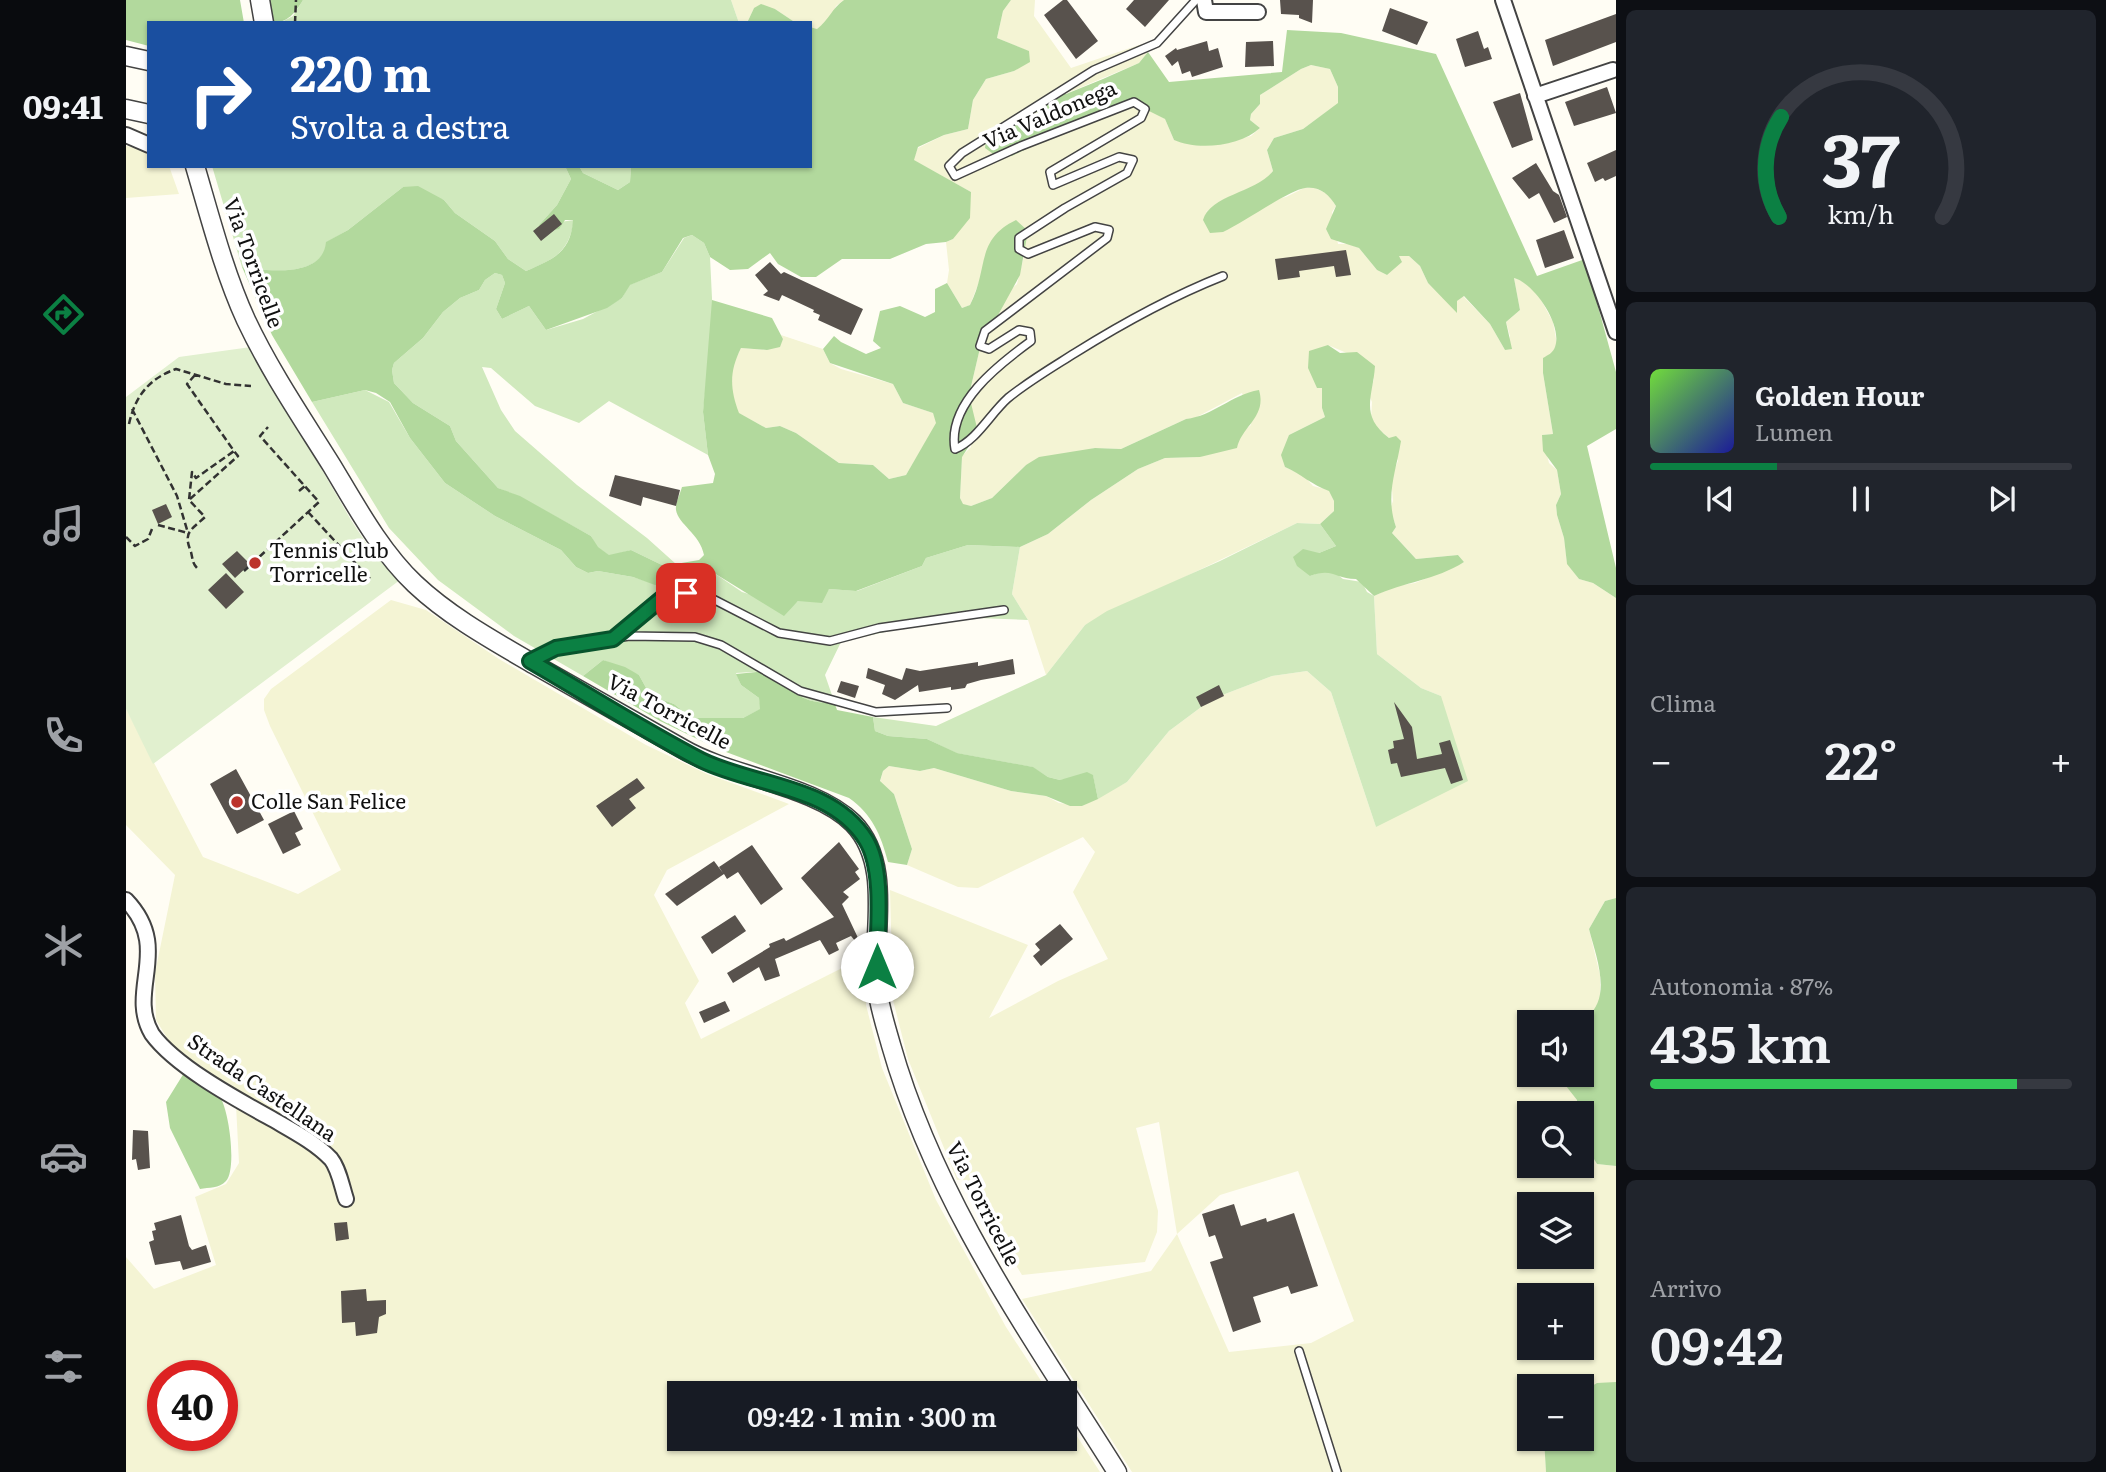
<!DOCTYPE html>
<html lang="it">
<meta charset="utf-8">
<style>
body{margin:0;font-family:Literata,serif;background:#20242c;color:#f1f3f6;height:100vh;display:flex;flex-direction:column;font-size:26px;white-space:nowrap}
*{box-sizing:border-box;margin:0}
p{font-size:23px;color:#9ea1a6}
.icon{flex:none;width:38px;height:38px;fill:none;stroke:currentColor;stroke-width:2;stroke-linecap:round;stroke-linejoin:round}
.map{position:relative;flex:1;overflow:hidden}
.drawer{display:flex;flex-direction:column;gap:10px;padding:10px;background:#0d0f14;width:490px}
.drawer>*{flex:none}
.top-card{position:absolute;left:21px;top:21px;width:665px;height:147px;border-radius:0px;box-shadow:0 2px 5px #0004;background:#1a4fa0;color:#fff;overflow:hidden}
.fabs{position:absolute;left:1391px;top:1010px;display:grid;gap:14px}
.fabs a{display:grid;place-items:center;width:77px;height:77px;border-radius:0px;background:#171b24;box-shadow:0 2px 5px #0004;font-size:35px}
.speed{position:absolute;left:21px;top:1360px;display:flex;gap:14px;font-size:35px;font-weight:700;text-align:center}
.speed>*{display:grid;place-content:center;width:91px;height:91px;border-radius:50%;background:#171b24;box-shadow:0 2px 5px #0004;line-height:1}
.speed .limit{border:10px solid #d22;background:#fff;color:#111}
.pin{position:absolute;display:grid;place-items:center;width:60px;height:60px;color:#fff;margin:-30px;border-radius:14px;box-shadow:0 4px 10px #0006}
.me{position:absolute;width:77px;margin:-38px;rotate:0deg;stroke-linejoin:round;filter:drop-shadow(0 0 5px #0008)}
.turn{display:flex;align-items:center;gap:24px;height:147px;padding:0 28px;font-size:32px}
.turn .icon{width:91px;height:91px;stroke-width:2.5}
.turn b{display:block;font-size:49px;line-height:60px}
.big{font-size:52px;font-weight:600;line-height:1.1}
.drawer .card{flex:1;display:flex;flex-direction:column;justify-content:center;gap:10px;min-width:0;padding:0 24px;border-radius:10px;background:#20242c}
.drawer .dial{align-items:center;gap:0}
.dial svg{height:182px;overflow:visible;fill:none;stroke:#363941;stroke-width:7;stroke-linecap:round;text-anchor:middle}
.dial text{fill:#f1f3f6;stroke:none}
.song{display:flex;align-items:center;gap:21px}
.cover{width:84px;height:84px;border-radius:10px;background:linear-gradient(135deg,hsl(100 70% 55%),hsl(240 70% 35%))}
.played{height:7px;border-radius:4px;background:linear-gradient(90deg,#0b8043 30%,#363941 30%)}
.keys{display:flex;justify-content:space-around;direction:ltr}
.heat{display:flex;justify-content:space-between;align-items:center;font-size:38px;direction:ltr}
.charge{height:10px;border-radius:5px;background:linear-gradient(90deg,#34c759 87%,#363941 0)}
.trip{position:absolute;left:541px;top:1381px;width:410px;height:70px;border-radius:0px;background:#171b24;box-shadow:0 2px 5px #0004;font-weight:600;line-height:70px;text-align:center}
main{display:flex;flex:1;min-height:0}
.tabs{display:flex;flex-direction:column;width:126px;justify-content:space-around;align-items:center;background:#090b0e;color:#9ea1a6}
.tabs .icon{width:49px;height:49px}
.tabs .on{color:#0b8043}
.tabs b{font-size:32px;color:#f1f3f6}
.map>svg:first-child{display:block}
.farmland{fill:#f4f4d4;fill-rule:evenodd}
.green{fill:#d0e9bd}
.forest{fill:#b2d99d}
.pitch{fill:#e1f0cf}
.building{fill:#58524d}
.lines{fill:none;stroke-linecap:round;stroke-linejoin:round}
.service-casing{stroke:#434343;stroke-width:10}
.minor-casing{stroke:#434343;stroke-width:18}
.tertiary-casing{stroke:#434343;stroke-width:21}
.path{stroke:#323232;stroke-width:2.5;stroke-dasharray:7 3.5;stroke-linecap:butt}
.service{stroke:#fff;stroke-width:7}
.minor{stroke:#fff;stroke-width:14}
.tertiary{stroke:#fff;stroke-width:18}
.route-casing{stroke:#07532c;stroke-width:18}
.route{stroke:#0b8043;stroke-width:12}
.poi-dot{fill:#bc332c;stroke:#fff;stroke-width:2.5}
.labels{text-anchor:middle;stroke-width:7;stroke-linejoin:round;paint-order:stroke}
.street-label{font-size:21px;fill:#101010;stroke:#fff}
.poi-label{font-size:21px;fill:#101010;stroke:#fff;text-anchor:start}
</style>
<main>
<nav class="tabs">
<b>09:41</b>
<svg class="icon on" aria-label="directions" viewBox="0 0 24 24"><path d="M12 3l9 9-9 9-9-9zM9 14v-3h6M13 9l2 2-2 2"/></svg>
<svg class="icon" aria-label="music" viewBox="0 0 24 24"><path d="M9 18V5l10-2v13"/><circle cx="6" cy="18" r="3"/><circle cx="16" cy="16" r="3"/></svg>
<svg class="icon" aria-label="phone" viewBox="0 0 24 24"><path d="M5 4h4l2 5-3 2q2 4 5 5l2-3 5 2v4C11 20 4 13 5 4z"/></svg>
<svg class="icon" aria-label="climate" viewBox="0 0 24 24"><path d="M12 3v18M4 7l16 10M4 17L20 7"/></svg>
<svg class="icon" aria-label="car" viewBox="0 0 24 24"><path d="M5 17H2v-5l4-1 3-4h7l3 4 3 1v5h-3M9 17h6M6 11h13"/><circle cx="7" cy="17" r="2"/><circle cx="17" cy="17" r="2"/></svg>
<svg class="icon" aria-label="filters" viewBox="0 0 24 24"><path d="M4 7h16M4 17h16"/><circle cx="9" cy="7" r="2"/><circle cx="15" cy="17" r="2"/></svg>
</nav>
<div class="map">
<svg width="1490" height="1472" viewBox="0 0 1490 1472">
<rect width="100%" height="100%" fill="#fffdf4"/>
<path class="farmland" d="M605,0H718L710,6L704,20L691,29L684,27V23H670L649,9L628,8L621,23H613Z
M885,0H909L908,16L945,68L1016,44L1022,52L1013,63L915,104L910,116L900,123L882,127L932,132L970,115L1016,105L1039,119L1048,140L1090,145L1125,136L1134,128L1124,120L1125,114L1134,104V95L1175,69L1185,65L1204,69L1212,87L1213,103L1177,129L1148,138L1141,150L1147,171L1141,180L1097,200L1080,212L1160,197L1178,188H1189L1202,194L1210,206L1206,212L1212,244H1223L1233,248L1251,270L1261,275L1272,256H1283L1294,266L1302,283L1331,311V301L1337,296L1364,324L1379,350L1384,336L1380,322L1394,310L1388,278L1400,282L1414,298L1427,322L1431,344L1417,373L1427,434L1416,435L1423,463L1431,470L1435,494L1430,505L1431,515L1438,538L1441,563L1453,579L1467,583L1490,598V898L1479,901L1463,929L1474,975V998L1471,1010L1460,1018L1428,1017L1426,1022H1404V1074L1433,1075L1451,1100L1453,1110L1452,1113H1404V1166H1456V1140L1471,1164L1490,1166V1382L1456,1392V1386H1404V1438L1418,1439L1420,1472H1006L896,1299L1025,1271L1051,1234L1033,1122L1010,1128L1032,1211L1031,1232L1019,1262L896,1275L837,1179L831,1180L782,1059L767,1000L764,890L902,945L863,1018L932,981L982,959L947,892L969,852L957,837L852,888L832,887L781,865L786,849L768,794L754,782L757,771L763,766L794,771L808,768L885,791L920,796L933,803L956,806L1001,782L1043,731L1086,699L1146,676L1181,671L1205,692L1250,827L1315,696L1295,688L1251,654L1248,596L1269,586L1289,583L1338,562L1332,555L1290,559L1266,533L1270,527L1264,509L1267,501L1265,478L1272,461L1263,438L1249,426L1245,419L1246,402L1243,395L1248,379L1223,354L1202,345L1196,387V408L1199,417L1163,435L1159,467L1178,476L1187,486L1203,490L1208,501V511L1194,524L1171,523L959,625L920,675L902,620L886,594L894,547L922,534L965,500L1012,469L1039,458L1074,457L1114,434L1125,425L1116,393L1069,418L1060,419L995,449L969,448L900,465L866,498L845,506L836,505L834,498L836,456L845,447L843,395L854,348L865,332L883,291L891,284L900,248L855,277L844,305L836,308L821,283L823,270L820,242L827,239L845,192L787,160L792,148L818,135L842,129L847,100L860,79L888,71L902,51L871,38L877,11ZM1172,1171L1228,1321L1185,1343L1103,1352L1051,1234L1094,1195ZM1404,1204H1456V1256H1404ZM1404,1295H1456V1348H1404Z
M0,146L23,149V166H43L53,194L0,198Z
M655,335L697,349L704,363L715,369L767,384L777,403L807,413L811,423L780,475L763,479L747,465L713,463L670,433L654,426L640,428L612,413L604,389L607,364L615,348L641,350L657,339Z
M265,600L300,610L373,659L520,745L581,774L663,804L541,870L528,895L573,981L559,1003L575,1039L738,957L740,1005L756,1068L810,1200L880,1327L923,1393H553V1438H938V1416L974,1472H0V1257L28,1289L90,1265L69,1197L100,1184L113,1163L110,1105L51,1054L30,1020L29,973L49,875L0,825V709L77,857L172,894L215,870L144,726L138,710V699L145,689ZM37,1376H96V1435H37Z"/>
<path class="green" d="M177,0H605L613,23H154L167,16Z
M86,166H439L445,179L431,205L413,225L448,220C443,252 429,259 400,271L382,259L369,241L329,213L318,200L277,187L222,230L201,242C197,278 142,271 116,267Z
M453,166H505L504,182L492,190L457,173Z
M566,235L578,243L584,257L587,319L577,412L582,455L483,401L453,423L409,406L365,368L356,367L375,410L389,431L451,485L521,538L550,564L538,566L505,550L484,556L471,547L465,536L394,497L372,488L330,441L324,426L287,403L268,383L266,370L268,363L297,338L317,312L334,298L353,290L359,280L369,273L376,275L379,283L370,309L376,319L403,306L420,330L457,319L496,298L503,285L536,272L558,238Z
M239,390L263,402L284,438L319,483L369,516L435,550L450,567L462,573L472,571L507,577L529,584L576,573H588L616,592L665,607L672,601L688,600L703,589L731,591L796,566L800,558L842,545L894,547L886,594L902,620L825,617L715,642L699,675L708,701C681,708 660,687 641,671L610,673L615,685L633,698L635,709L617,718L583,720L566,718L548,704L524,695L513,675L477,660L457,676L388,636L312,580L263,528L186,402Z
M1171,523L1194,524L1210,546L1193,553L1184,576L1197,571H1207L1217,579L1236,582L1241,592L1248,596L1251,654L1295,688L1315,696L1342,781L1250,827L1205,692L1181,671L1146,676L1086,699L1043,731L1001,782L972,799L967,776L934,780L922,777L906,767L830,753L801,739L762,736L749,731L747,717L810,726L920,675L959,625L981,611L1094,561Z"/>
<path class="forest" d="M0,0H114L118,23H23V46L0,40Z
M142,0H177C169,13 162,23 145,23Z
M718,0H885L877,11L871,38L903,51L904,62L888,71L860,79L847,100L842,129L818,135L792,147L788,160L845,192L844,218L827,239L820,242L800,244L764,259H716L690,277H675L652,264L644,253L622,269L604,270L584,257L578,243L566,235L557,238L536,272L504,285L496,298L481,308L420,330L403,306L376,319L370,309L379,283L376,275L369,273L359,280L353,290L334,298L317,312L297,338L268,363L266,370L268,383L287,403L324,426L330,441L372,488L394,496L465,536L472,547L483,555L505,550L538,566L573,560L578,555C574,534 552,524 550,510C549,504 554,494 556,487L587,483L589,474L582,455L577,412L586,300L646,318L657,339L654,347L641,350L615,348C603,372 604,389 613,413L640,428L654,426L670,433L713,463L747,465L763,479L780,475L810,423L807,413L777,403L767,384L704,363L697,349L708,336L715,342L740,354L755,348L747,341L754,311L774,306L799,317L809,312V289L821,283L836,308L844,305C863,268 849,240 890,220L902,231L894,275L854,348L843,395L852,432L836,457L834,498L837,504L845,506L866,498L900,465L913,457L969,448L995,449L1060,419C1087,416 1105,395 1133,390C1141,417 1116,426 1111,448L1074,457L1039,458L1012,469L965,500L922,534L894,547L842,545L800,558L796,566L730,591L703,589L696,603L672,601L658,616L588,573H576L529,585L507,577L472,571L462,573L450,567L435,550L369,516L319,483L284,438L264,402L250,393L239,390L186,402L146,335L116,267C142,271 197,278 200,242L222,230L277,187L292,186L318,200L329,213L369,241L382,259L400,271C428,259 445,252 447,220H439L433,229L416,232L413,225L431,205L445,179L439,166H453L457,173L492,190L504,182L505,166H684V27L691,29C703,20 706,8 718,0Z
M635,4L649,9L670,23H621L628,8Z
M1161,30L1215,33L1310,54L1411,276L1459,259L1490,372V429L1461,446L1490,568V598L1467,583L1453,579L1441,564L1438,538L1431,515L1430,505L1435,494L1431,470L1417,451L1416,435L1427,434L1417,373V358C1422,355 1427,353 1429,347C1437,325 1408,283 1388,278L1394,310L1380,322L1386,349L1379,350L1364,324L1338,296L1331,301V313L1302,283L1294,266L1283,256H1273L1276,262L1261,275L1251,270L1233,248L1205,239L1200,229L1210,206C1203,194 1193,186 1179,188C1163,190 1117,223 1097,232L1084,233L1077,220C1084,195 1131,192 1147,171L1141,150L1148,138L1177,129L1212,103V87L1204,69L1185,65L1175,69L1134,95V104L1125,114L1124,120L1134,128C1115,146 1072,151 1048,140L1039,119L1011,105L970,115L886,156H870L859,148L860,141L882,127L900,123L910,116L915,104L928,94H940L977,79L1013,63L1022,52L1043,82L1156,72Z
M1202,345L1214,353L1231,352L1249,366C1247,397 1233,415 1263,438L1270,436L1275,441C1270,472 1259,496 1270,527L1266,533L1290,559L1332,555L1338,562C1310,580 1278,582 1248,596L1230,579C1209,579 1207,567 1184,576L1171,566L1167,557L1177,549L1193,553L1210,546L1194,524L1208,511V501L1203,491C1186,485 1175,474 1159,467L1155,455L1163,435L1199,417L1196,408V388H1191L1182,368L1183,351Z
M477,660L499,667L513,675L524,695L548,704L566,718H617L634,709L633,698L615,685L610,674L641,671C660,687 681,708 708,701L711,710L747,717L749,731L762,736L801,739L831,753L907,767L922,777L934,780L961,772L967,775L972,799L956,806H944L920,796L885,791L808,768L794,771L763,766L757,771L754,781L768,794L786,849L781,865L762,862C755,835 746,814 723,798L592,749L534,721L457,676Z
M1490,898V1166L1471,1164L1456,1140V1113H1452L1451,1100L1433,1077V1075L1456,1074V1022H1426L1428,1017L1448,1010L1460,1018C1487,997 1470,957 1463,929L1479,901Z
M58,1073C69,1080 86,1087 94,1097C103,1110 111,1169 100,1181C93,1189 83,1187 74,1189L44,1128L40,1102Z
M1490,1382V1472H1420L1418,1439L1456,1438V1392L1471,1383Z"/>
<path class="pitch" d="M125,347L225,520L242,546L274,580L27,764L0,709V397L53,357Z"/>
<path class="building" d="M937,0H941L972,41L950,59L918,15Z
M1008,0H1043L1019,27L1000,9Z
M1154,0H1187L1186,23L1173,18V15L1155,14Z
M1264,8L1302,22L1291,45L1256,31Z
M1490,14V42L1427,66L1419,40Z
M1352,31L1358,49L1362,47L1366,59L1339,67L1330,39Z
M1081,41L1083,51L1092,48L1097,67L1066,77L1064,71L1056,74L1052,61L1046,66L1039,56L1050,48L1051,50Z
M1147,41L1148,66L1119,67L1120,42Z
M1481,87L1490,113L1448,126L1439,102Z
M1394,93L1407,140L1386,148L1367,102Z
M1490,150V176L1479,181L1477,178L1469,182L1461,163Z
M1410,163L1427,191L1433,195L1441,217L1428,223L1413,193L1403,199L1386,178Z
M428,214L436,224L415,241L407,231Z
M1438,230L1448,258L1419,268L1410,240Z
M1220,250L1225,275L1210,277L1208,266L1173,271L1174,277L1152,280L1149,259Z
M644,262L655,274L658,272L737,309L725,335L692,320L694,315L687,312L688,310L656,295L653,301L637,295L642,291L629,275Z
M489,475L554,490L550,506L517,497L515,506L483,496Z
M40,504L46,517L32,524L26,510Z
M111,551L124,564L109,578L96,564Z
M100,573L118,592L100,609L82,590Z
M887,659L889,674L855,680L841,684L839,688L825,690V687L793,692L792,685L769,700L756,694L759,685L740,678L742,668L776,680L780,668L794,671L852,662V666Z
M715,681L733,686L729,698L711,692Z
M1093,685L1098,696L1075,707L1070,697Z
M1268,702L1286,727L1291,759L1316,754L1313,743L1324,740L1337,780L1325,784L1319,768L1275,777L1271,763L1265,764L1262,750L1268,748L1267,741L1278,739Z
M110,769L138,820L111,834L84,784Z
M511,778L519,788L503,799L510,808L486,827L470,806Z
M168,811L177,829L169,833L175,845L157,854L142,824Z
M713,842L733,869L729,872L734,879L717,892L723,897L716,904L733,940L730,942L725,936L710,943L713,950L703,955L694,940L649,959L654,976L639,981L633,967L607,983L601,973L644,947L643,944L658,938L660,941L708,917L675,878Z
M626,845L657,889L635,905L612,872L601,879L598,874L551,906L539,894L588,861L597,873L593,867Z
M609,915L620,931L586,954L575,937Z
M934,924L947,939L915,966L907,956L914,950L909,944Z
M599,1001L604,1011L578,1023L573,1012Z
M7,1130L22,1131L24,1168L12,1170L10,1159L6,1160Z
M1108,1204L1115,1226L1140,1218L1141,1222L1168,1213L1192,1286L1165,1294L1162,1286L1127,1297L1135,1322L1107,1332L1084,1262L1097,1258L1089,1235L1083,1237L1076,1214Z
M55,1215L63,1246L66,1250L80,1245L85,1262L57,1270L54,1261L29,1265L23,1242L28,1240L26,1231L30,1230L28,1223Z
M221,1222L223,1239L210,1241L208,1223Z
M240,1289L241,1301L260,1300V1314L253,1317L251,1333L230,1336L229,1322L216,1323L215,1291Z"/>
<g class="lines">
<g class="service-casing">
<path id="service" d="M1070,0L1031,43L968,70L836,153L823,166L829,176L895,146L1008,102L1019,109L1015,118L924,172L927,185L993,157L1007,160L1001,173L939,208L893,238V249L902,254L969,227L983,230L981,238L859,331L854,346L863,349L893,330L904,332L905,341C872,365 821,404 829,449C851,440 864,414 882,398C903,381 927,367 949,353C997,323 1044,297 1097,276
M487,638L540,595L560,593L585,598L653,633L704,641L753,628L878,610
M404,661L430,648L503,636L569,637L595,645L674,691L750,712L821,708
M1173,1351L1211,1472"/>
</g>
<g class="minor-casing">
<path id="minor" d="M1078,0L1080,12H1132
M1377,0L1490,332
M1409,96L1487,70
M0,135L23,145
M0,900C47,949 0,990 26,1034C50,1067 112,1100 148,1120C167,1131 190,1143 205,1159C213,1169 216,1187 220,1199"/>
</g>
<g class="tertiary-casing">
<path id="tertiary" d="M134,0L138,23
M0,56L23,61
M0,109L23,114
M69,166C84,217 98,272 120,320C144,371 176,418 206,466C230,506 255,552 289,584C324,617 368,641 409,665C458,693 507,721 557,749C605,777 689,785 727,823C768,865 745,936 751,987C753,1006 760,1027 765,1045C810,1203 905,1335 991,1472"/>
</g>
<path class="path" d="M169,23L170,0
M69,375L61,384L108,451L70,478L66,472L63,500L79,517C64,531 57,532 65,552C67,560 66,563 72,569
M6,409L51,496L62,533
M3,424C9,397 22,379 50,369L100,384L125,386
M173,491L179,486
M64,499L112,456L108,451
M182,512L246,581
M32,525L62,533
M0,537L9,546L22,539L26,529
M118,571L193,502L134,436L142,427"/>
<use href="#service" class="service"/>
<use href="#minor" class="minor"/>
<use href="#tertiary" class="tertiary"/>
</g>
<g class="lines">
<g class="route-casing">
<path id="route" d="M560,593L540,595L487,639L430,648L404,661C461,694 517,730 575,760C627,786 706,785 740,840C759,871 751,931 751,967"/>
</g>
<use href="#route" class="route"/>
</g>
<g class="poi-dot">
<circle cx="129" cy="563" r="7"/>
<circle cx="111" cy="802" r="7"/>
</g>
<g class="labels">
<g class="street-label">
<text transform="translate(924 115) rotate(-23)" y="7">Via Valdonega</text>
<text transform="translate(127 263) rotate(70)" y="7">Via Torricelle</text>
<text transform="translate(543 712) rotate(28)" y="7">Via Torricelle</text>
<text transform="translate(136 1088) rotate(34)" y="7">Strada Castellana</text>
<text transform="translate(857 1204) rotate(63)" y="7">Via Torricelle</text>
</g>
<g class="poi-label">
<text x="143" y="558">Tennis Club<tspan x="143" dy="24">Torricelle</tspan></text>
<text x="125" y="809">Colle San Felice</text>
</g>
</g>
</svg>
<div class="fabs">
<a><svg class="icon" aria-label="sound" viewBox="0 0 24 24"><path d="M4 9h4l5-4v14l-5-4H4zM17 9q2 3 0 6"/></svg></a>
<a><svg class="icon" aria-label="search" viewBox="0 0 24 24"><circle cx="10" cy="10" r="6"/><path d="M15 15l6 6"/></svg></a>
<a><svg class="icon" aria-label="layers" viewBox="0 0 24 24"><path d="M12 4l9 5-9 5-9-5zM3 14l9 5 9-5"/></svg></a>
<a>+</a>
<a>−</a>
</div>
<div class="speed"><div class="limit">40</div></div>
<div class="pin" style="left:560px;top:593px;background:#d93025"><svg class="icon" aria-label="arrive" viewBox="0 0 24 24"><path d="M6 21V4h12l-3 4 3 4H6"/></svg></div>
<svg class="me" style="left:751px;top:967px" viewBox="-20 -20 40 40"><circle r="19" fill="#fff"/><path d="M0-13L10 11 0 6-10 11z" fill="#0b8043"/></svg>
<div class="trip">09:42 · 1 min · 300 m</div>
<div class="top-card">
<div class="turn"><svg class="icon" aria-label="right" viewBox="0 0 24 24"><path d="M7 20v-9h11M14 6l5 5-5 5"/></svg><div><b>220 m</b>Svolta a destra</div></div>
</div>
</div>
<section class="drawer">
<div class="card dial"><svg viewBox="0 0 100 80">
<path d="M14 69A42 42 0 1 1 86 69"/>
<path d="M14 69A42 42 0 0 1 15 25" stroke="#0b8043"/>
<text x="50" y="56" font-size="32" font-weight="700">37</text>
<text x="50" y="72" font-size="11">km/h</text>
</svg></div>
<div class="card">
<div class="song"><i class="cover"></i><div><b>Golden Hour</b><p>Lumen</p></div></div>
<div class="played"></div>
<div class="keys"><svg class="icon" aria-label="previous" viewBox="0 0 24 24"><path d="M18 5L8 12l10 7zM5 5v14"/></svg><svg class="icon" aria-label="pause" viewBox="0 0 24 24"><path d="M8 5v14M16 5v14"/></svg><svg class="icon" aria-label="next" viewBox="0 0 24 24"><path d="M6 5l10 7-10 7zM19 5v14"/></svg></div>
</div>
<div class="card"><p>Clima</p>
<div class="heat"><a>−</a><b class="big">22°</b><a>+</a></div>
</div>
<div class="card"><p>Autonomia · 87%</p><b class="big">435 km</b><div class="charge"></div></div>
<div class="card"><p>Arrivo</p><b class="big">09:42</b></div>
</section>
</main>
